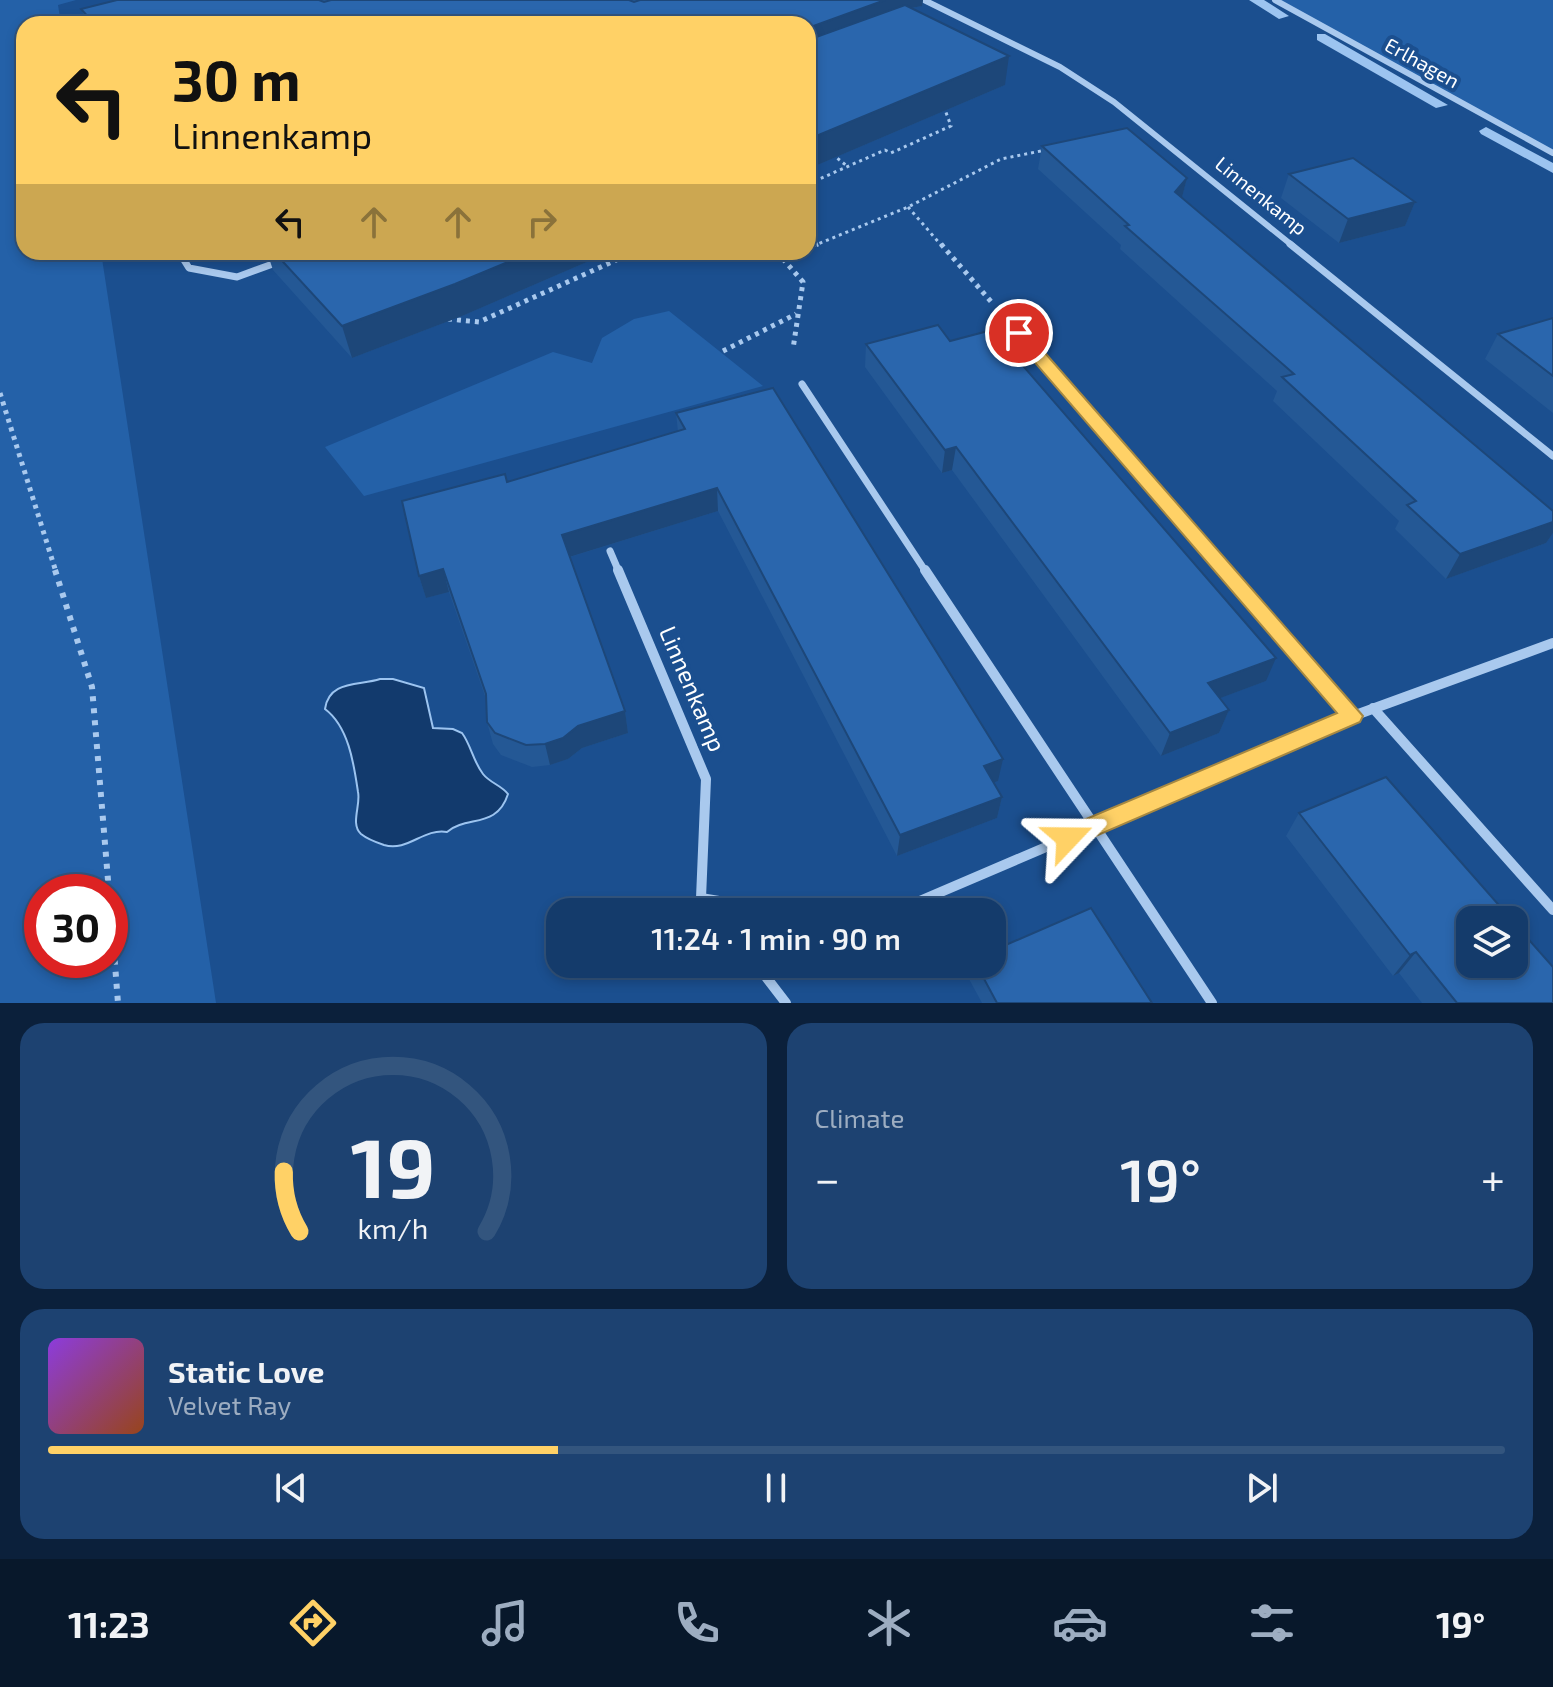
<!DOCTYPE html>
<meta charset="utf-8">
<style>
body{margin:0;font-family:"Exo 2",sans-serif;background:#1d4271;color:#f1f3f6;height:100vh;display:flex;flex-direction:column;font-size:30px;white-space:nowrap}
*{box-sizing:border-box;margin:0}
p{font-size:26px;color:#9dadc1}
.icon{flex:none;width:44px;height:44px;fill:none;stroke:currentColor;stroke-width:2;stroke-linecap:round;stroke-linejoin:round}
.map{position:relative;height:1003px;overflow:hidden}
.sheet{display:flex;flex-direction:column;gap:20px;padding:20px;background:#0b203b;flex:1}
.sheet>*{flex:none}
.top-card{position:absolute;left:16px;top:16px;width:800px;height:244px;border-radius:24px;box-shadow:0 4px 12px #0003,0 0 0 2px #33557e;background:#ffd166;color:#111;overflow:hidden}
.fabs{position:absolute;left:1456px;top:906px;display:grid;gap:16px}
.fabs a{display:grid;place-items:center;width:72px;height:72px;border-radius:16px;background:#143b6b;box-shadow:0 4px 12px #0003,0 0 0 2px #33557e;font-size:40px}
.speed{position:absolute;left:24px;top:874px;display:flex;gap:16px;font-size:40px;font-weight:700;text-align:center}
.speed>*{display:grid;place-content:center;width:104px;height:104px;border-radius:50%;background:#143b6b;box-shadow:0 4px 12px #0003,0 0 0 2px #33557e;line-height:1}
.speed .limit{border:12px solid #d22;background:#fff;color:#111}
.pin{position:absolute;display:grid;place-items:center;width:68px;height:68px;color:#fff;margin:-34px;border:4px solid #fff;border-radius:50%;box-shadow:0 2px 8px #0007}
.me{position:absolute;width:88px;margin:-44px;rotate:67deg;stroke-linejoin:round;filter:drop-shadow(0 0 6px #0008)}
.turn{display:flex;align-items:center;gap:28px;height:168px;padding:0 24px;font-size:36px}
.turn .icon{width:104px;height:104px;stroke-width:2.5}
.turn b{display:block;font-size:56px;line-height:68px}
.lanes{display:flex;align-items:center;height:76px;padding:0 24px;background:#0003;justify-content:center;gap:40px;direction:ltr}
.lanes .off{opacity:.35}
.big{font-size:60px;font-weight:600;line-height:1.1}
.sheet .widget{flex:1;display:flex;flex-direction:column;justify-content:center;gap:12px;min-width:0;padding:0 28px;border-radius:24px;background:#1d4271}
.sheet .dial{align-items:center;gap:0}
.dial svg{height:208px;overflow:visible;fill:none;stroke:#33557e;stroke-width:7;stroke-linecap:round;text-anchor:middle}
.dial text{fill:#f1f3f6;stroke:none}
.song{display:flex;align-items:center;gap:24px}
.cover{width:96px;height:96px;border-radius:12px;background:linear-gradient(135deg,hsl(270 70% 55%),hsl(20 70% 35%))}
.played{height:8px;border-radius:4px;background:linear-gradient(90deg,#ffd166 35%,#33557e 35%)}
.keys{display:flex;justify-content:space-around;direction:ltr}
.heat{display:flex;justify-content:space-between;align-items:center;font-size:44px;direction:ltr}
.sheet .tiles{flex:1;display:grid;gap:20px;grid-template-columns:1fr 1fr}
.widget:last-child{grid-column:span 2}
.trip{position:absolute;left:546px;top:898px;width:460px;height:80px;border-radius:24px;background:#143b6b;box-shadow:0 4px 12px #0003,0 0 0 2px #33557e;font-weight:600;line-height:80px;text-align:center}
.tab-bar{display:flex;height:128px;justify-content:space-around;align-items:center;background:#08182b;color:#9dadc1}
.tab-bar .icon{width:56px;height:56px}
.tab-bar .active{color:#ffd166}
.tab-bar b{font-size:36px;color:#f1f3f6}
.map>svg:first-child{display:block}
.green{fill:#2461a8;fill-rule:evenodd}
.water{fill:#123a6d;stroke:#9cc4f0;stroke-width:2}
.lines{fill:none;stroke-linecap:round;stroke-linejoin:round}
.stream{fill:#9cc4f0;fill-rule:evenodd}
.path-far2{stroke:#a9c9ee;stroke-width:3;stroke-dasharray:3 4;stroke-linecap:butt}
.path-far1{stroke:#a9c9ee;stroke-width:5;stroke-dasharray:4 5;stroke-linecap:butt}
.path{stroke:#a9c9ee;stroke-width:6;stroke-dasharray:5 7;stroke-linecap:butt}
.minor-far2{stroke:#a9c9ee;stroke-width:6}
.minor-far1{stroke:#a9c9ee;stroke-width:7}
.minor{stroke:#a9c9ee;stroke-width:10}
.wall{fill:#245895}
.shaded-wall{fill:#1d4779}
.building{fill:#2a66ad;stroke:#1d4779;stroke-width:2}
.route{fill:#ffd166;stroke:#a68842;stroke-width:2}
.labels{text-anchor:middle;stroke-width:8;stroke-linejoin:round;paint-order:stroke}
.far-street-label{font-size:20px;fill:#fff;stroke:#1b4f8f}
.street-label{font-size:24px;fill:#fff;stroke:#1b4f8f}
</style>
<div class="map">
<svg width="1553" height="1003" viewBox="0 0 1553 1003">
<rect width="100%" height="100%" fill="#1b4f8f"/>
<path class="green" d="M0,0H76L58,5L61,24H24V252H101L216,1003H0ZM110,892V960H42V892Z
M1275,0H1553V153Z
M669,311L763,386L364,496L325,447L553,352L592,363L602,338L634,319Z"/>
<path class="water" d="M380,679H393L424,688L433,728L453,729L462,733C471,745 473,761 483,774C490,783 501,785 508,794C497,829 467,815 447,832C423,828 408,852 384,845C378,843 366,838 361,834C350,824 361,805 358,792C354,765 349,727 325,709C329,680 359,686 380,679Z"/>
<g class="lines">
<path class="stream" d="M1249,0H1264L1289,16L1279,19Z
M1317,34H1325L1448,105L1436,108L1317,40Z
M1486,127L1553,163V173L1481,134L1479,131Z"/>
<path class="path-far2" d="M832,154L847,166
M808,184L885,150L891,153L951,126L944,107
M908,207L942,246
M813,246L908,207L1001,159L1046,150"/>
<path class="path-far1" d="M941,244L994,305
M808,248L818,244
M777,252L803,282L793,349
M785,258L799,252
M448,319L479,322L634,252
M723,351L796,314
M0,393L56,572"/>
<path class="path" d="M55,570L92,687L109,892
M110,900L118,1003"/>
<path class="minor-far2" d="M924,0L1060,67L1114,102L1293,246
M1275,0L1553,153"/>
<path class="minor-far1" d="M1290,244L1553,456
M179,252L189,268L237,277L281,261
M1019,333L1227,572
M802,384L926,572
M610,551L619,572"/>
<path class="minor" d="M618,570L706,779L701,898L713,912
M925,570L1212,1003
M1225,570L1353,716
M1373,708L1553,910
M701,898L785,912
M894,912L1353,716L1553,643
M756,964L786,1003"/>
</g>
<path class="wall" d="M117,0H923L922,6L911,8L1005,85L808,169V24L86,21L81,9Z
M1042,146L1187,178L1182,197L1553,511V533L1546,543L1446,579L1395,529L1399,521L1273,401L1277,391L1120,249L1121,245L1038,169Z
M1289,174L1415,202L1405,226L1339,243L1281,198Z
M257,252H610L462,316L352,358L273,270L269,258L264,260Z
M1553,318V413L1485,359L1498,334Z
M950,341L1266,681L1220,698L1229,710L1219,733L1161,756L952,470L942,473L865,367L866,344Z
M676,413L998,781L994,782L1002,797L997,818L897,856L718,511L570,557L625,711L628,733L582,748L568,759L550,765L532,767L501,755L493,744L487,722L486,699L449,592L426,598L419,576L507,482L678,432Z
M1299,813L1553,1003H1422L1399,973L1393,976L1286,836Z
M972,964H992L1152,1003H982L969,979Z"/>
<path class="shaded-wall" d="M870,0H923L922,6L889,12L808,56V28Z
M1009,56L1005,85L808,169L809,139Z
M1187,178L1181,201L1175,192Z
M1415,202L1405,226L1339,243L1348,219Z
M261,252H267L269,258L264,260Z
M532,252H610L462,316L352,358L342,326Z
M956,447L952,470L942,473L945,450Z
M717,488L718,511L566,558L562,535Z
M1553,522V533L1546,543L1446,579L1460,554Z
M443,569L449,592L426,598L419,576Z
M1276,658L1266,681L1199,706L1208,683Z
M1229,710L1219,733L1161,756L1170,733Z
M625,711L628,733L582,748L568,759L550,765L545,744L578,726Z
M1003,759L998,781L979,788L984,766Z
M1002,797L997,818L897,856L900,835Z
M1416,952L1399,973L1393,976L1410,955Z"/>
<path class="building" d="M117,0H319L324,2L331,0H629L634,2L640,0H885L808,28V24H75L91,20L81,9Z
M905,5L1009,56L809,139L808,38L811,39Z
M1127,128L1187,178L1175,192L1553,511V522L1460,554L1407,505L1416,501L1282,377L1294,374L1125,226L1129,225L1042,146Z
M1353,158L1415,202L1348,219L1289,174Z
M274,252H532L455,284L342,326Z
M1553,318V376L1498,334Z
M938,325L950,341L992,330L1276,658L1208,683L1229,710L1170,733L956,447L945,450L866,344Z
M773,388L1003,759L984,766L1002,797L900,835L717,488L562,535L625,711L578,726L563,738L545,744L526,745L495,733L487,722L486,694L443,569L419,576L402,501L505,474L507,482L685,429L676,413Z
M1386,777L1512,920H1470V964H1514V923L1553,967V1003H1457L1416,952L1410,955L1299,813Z
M1091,908L1152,1003H997L976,964H992V951Z"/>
<path class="route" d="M1019,329L1025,330L1363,716L1360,722L1068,848L1060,845L1056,838L1060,830L1337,713L1013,337L1011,333Z"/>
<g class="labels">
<g class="far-street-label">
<text transform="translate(1422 63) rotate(29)" y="7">Erlhagen</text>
<text transform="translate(1261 196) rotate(39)" y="7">Linnenkamp</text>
</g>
<g class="street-label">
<text transform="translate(692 689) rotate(67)" y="8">Linnenkamp</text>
</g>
</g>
</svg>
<div class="fabs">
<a><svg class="icon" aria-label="layers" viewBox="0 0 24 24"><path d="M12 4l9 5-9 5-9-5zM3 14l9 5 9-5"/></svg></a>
</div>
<div class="speed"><div class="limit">30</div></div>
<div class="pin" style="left:1019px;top:333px;background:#d93025"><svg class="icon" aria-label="arrive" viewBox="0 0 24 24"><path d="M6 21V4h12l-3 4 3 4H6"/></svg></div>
<svg class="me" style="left:1068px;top:838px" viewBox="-20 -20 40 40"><path d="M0-17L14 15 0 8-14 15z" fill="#ffd166" stroke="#fff" stroke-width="4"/></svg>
<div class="trip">11:24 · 1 min · 90 m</div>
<div class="top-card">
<div class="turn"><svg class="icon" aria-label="left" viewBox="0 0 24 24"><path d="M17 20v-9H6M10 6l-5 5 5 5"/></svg><div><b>30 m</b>Linnenkamp</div></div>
<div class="lanes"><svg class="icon" aria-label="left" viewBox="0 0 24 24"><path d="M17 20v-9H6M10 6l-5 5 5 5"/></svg><svg class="icon off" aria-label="ahead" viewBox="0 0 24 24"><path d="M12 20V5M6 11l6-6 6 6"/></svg><svg class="icon off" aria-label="ahead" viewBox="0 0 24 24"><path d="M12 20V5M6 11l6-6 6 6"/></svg><svg class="icon off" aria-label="right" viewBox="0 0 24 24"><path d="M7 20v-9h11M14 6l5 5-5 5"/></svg></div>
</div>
</div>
<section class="sheet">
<div class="tiles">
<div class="widget dial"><svg viewBox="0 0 100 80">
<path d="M14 69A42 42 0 1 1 86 69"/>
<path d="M14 69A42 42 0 0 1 8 46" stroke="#ffd166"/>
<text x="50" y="56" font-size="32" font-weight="700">19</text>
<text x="50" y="72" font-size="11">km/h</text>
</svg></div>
<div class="widget"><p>Climate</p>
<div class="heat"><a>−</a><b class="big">19°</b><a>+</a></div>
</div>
<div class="widget">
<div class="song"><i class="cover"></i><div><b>Static Love</b><p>Velvet Ray</p></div></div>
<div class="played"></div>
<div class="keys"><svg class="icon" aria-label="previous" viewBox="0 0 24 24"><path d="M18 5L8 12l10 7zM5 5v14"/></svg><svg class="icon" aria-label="pause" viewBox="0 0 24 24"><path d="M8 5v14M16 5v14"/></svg><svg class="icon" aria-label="next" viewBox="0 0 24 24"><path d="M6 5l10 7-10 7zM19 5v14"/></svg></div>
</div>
</div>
</section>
<nav class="tab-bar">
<b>11:23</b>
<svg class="icon active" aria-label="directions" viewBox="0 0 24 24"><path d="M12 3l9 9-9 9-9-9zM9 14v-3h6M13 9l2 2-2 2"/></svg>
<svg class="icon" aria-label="music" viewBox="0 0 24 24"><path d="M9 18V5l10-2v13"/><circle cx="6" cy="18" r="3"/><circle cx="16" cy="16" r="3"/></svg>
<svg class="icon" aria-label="phone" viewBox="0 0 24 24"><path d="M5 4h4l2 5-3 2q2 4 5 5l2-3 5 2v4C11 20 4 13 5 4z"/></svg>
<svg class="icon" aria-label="climate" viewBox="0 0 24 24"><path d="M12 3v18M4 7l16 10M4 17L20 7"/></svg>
<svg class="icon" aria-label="car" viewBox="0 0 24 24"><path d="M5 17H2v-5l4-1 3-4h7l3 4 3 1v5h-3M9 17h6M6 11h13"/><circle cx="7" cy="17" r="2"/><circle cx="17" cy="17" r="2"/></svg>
<svg class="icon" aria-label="filters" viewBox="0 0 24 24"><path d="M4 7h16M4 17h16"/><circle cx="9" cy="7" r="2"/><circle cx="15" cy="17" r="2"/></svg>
<b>19°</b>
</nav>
